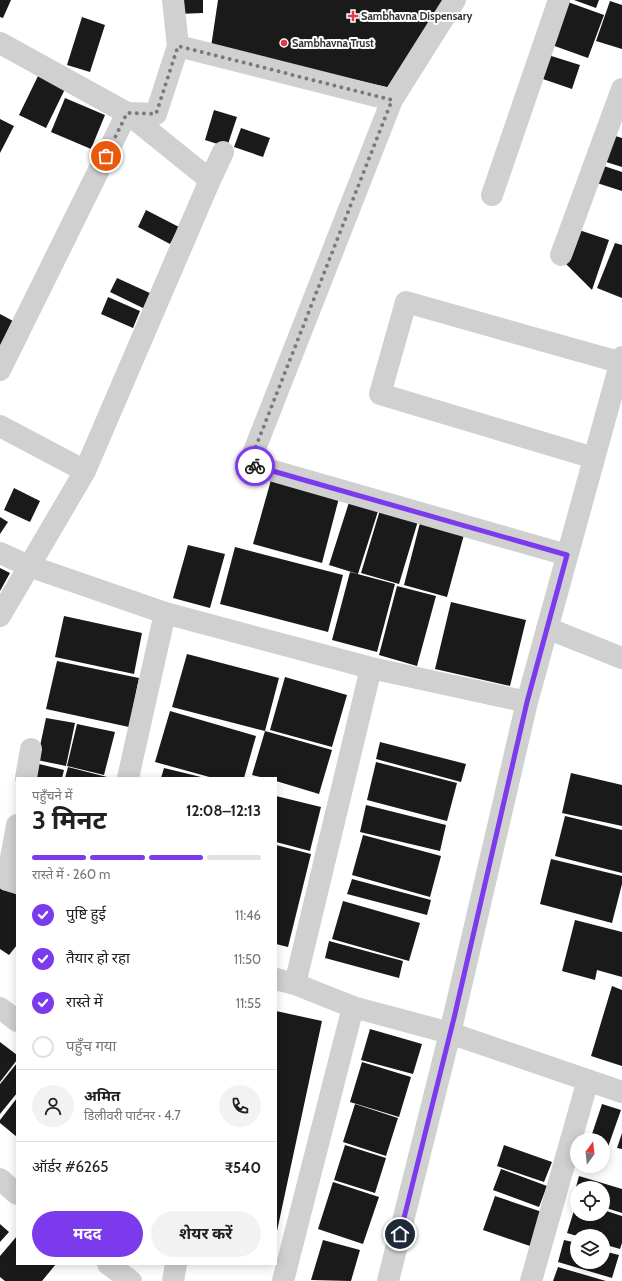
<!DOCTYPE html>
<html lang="hi">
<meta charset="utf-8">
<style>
:root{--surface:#fff;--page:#f2f2f2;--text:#202124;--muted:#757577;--line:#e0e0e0;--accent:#7c3aed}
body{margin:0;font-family:Cabin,"Noto Sans Devanagari",sans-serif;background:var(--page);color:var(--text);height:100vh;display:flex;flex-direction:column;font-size:15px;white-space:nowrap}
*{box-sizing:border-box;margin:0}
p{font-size:13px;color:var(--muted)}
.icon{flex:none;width:22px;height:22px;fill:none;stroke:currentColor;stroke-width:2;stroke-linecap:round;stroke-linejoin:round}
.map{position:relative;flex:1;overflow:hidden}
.details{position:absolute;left:16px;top:777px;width:261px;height:488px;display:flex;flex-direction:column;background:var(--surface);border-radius:0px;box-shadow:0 2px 10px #0003}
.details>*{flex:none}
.needle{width:26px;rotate:15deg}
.tools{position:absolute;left:570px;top:1133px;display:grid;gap:8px}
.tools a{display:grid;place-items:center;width:40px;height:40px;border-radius:50%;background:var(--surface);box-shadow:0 2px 10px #0003;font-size:20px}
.pin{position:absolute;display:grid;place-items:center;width:34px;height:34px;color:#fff;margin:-17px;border:2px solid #fff;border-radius:50%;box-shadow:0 1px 4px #0007}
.courier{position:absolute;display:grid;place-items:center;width:40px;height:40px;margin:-20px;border:3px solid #7c3aed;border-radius:50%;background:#fff;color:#222;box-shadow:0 1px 5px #0007}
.overview em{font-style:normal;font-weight:700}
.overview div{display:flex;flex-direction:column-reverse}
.overview{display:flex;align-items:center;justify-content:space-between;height:68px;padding:0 16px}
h1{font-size:26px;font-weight:700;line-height:30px}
.bar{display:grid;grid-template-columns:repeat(4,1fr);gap:6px 4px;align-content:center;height:48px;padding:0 16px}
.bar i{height:5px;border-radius:3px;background:var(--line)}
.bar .current{background:var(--accent)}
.bar p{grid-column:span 4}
.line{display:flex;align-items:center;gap:10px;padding:0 16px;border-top:1px solid var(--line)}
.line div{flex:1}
.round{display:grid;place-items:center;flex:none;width:42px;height:42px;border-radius:21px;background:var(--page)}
ol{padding:0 16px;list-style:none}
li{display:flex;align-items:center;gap:12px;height:44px}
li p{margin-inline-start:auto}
li .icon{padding:4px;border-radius:50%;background:var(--accent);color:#fff;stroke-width:4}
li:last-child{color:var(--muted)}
li i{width:22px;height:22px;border:2px solid var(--line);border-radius:50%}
.action{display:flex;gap:8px;margin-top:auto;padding:8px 16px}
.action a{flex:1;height:46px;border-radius:24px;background:var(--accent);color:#fff;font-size:16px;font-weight:700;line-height:46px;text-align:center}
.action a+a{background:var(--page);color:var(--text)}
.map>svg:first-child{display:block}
.building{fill:#1a1a1a}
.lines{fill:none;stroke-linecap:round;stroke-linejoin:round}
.street{stroke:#d0d0d0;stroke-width:22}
.done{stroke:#7a7a7a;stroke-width:4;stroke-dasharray:0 7.2}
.route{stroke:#7c3aed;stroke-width:5}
.poi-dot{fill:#e63946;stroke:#fff;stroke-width:1.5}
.labels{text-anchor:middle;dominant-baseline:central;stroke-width:4;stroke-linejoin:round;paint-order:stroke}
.poi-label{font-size:11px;font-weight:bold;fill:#333;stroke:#fff;text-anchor:start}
</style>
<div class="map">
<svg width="622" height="1281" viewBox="0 0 622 1281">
<rect width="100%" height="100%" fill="#fff"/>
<path class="building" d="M0 0H11L3 18 0 17Z
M177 0H203V13L177 14Z
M218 0H447L391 88 211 47Z
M574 0H599L596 8Z
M565 1 604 15 588 58 549 44Z
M610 1 622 5V49L596 41Z
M82 17 105 25 90 72 67 65Z
M545 54 580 65 572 89 537 77Z
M38 76 65 89 46 128 19 115Z
M65 98 105 115 91 149 51 132Z
M214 110 237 117 227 147 205 140Z
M0 119 14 126 0 153Z
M241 128 270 138 263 157 234 147Z
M612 135 622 138V167L603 161Z
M604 166 622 172V191L597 183Z
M146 210 179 227 170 244 138 227Z
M576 229 609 240 592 290 565 263Z
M615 243 622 245V298L597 288Z
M117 278 152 294 145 309 110 292Z
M108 297 140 311 133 328 101 314Z
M0 314 13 321 0 346Z
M271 480 339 498 322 563 253 544Z
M14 488 40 501 30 522 4 510Z
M351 496 380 505 358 574 329 565Z
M380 510 418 521 399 584 361 573Z
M0 517 8 522 0 534Z
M421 519 465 531 447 597 404 585Z
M188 545 225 554 210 608 173 598Z
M235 547 343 575 328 632 220 604Z
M0 568 10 573 0 591Z
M350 572 395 584 377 652 332 640Z
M397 586 436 596 417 666 379 655Z
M451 602 526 620 510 686 435 669Z
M64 616 142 633 134 674 55 657Z
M187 654 279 678 265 731 172 707Z
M57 661 139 678 129 727 46 709Z
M285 677 347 695 332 747 270 730Z
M170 711 256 736 244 778H213L155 762Z
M46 718 75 723 66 766 37 760Z
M77 724 115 732 104 775 67 766Z
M265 731 332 750 319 794 276 781V778H264L252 775Z
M380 742 466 764 461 782 376 759Z
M376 762 457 783 447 821 367 800Z
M39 764 64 770 62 778H36Z
M68 767 107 777V778H65Z
M164 768 201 777V778H161Z
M571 773 622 785V826L562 813Z
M276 796 321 807 310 851 276 842Z
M366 805 446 825 440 851 360 832Z
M565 816 622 830V873L555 856Z
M363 835 441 856 430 897 352 875Z
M276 845 311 854 288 947 276 944Z
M551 859 622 876V884L612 923 540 904Z
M352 879 431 900 427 915 347 894Z
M3 885 17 895V945L9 955 0 949V888Z
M343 901 420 923 409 961 332 939Z
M575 920 622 932V977L597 970 595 980 562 971Z
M329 941 403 961 399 978 325 958Z
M612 986 622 990V1066L591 1056Z
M276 1011 322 1021 277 1231H276Z
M370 1029 422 1044 413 1074 361 1060Z
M0 1042 17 1055V1060L0 1082Z
M362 1062 411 1077 399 1117 350 1102Z
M17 1063V1093L0 1114V1084Z
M17 1098V1137L0 1123V1120Z
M355 1104 398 1118 386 1156 343 1142Z
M602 1104 621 1110 608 1147 603 1145V1140H590Z
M622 1133V1149L617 1148Z
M345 1145 386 1158 375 1193 334 1180Z
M504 1145 552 1162 544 1182 497 1166Z
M501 1169 547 1186 539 1207 493 1190Z
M579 1176 622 1189V1213L603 1207V1188H577V1199L573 1198Z
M333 1182 379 1197 363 1244 318 1229Z
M495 1196 542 1212 530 1246 483 1230Z
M577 1201V1214H603V1210L622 1216V1243L620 1249 603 1244V1236H577L567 1233Z
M0 1224 9 1232 0 1242Z
M17 1236V1264H56L42 1281H5L0 1277V1256Z
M323 1240 360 1250 351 1281 311 1280Z
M564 1240 577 1243V1262H603V1251L619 1255 612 1278 558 1262Z
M558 1267 606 1281H553Z"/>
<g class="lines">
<path class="street" d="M455 0 392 100 249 464 567 555
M0 43 127 113 210 180
M178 46 392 100
M492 195 559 0
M561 255 622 89
M0 370 127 113 156 114 178 46 173 0
M0 426 85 471
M594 458 380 394 406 302 622 363
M0 553 29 566 165 613 371 668 527 702
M0 616 85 471 210 180 223 152
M547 628 622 658
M26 778 31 749
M128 778 165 613
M17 825 7 880 17 883
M276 979 295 984 353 1007 450 1033 622 1092
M295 984 371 668
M0 1008 17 1021
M0 1179 17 1194
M108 1264 131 1281
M173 1281 176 1264
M283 1281 353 1007
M388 1281 450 1033 527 702 622 357
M531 1281 588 1080"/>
</g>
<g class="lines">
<path class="done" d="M106 156 127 113 156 114 178 46 392 100 249 464 255 466"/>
<path class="route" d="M255 466 567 555 527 702 454 1018 400 1234"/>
</g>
<g class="poi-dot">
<path d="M351 10h4v4h4v4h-4v4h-4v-4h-4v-4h4z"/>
<circle cx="284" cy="43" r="4"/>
</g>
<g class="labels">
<g class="poi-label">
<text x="361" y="16">Sambhavna Dispensary</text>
<text x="292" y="43">Sambhavna Trust</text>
</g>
</g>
</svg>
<div class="tools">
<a><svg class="needle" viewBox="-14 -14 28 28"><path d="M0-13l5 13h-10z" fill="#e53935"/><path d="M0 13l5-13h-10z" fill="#757577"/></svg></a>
<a><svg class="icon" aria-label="locate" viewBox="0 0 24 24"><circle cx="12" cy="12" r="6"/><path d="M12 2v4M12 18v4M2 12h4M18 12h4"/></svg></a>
<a><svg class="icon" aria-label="layers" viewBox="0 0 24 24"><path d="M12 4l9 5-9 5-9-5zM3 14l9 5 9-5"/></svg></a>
</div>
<div class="pin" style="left:106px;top:156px;background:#ea580c"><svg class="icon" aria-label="bag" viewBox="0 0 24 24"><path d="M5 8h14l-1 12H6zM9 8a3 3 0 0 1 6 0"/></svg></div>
<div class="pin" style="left:400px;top:1234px;background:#1f2937"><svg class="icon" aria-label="home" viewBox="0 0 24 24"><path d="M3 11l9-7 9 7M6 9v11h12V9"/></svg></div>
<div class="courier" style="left:255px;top:466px"><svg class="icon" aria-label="bike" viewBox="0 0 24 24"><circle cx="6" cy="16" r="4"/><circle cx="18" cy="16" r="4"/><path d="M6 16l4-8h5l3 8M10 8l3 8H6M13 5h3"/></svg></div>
<section class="details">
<div class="overview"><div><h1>3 मिनट</h1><p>पहुँचने में</p></div><em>12:08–12:13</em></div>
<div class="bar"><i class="current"></i><i class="current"></i><i class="current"></i><i></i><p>रास्ते में · 260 m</p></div>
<ol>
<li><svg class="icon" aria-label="check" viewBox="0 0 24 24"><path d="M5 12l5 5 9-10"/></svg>पुष्टि हुई<p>11:46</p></li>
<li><svg class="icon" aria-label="check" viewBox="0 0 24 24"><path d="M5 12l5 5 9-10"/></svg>तैयार हो रहा<p>11:50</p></li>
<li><svg class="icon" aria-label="check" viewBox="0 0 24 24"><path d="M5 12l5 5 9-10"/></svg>रास्ते में<p>11:55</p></li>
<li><i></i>पहुँच गया</li>
</ol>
<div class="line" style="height:72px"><a class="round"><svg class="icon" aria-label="person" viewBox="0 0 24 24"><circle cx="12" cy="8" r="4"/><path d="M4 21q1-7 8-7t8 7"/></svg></a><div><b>अमित</b><p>डिलीवरी पार्टनर · 4.7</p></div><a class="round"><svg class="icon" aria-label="phone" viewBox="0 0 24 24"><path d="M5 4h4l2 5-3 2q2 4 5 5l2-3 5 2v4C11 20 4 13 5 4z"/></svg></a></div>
<div class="line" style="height:52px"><div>ऑर्डर #6265</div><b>₹540</b></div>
<div class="action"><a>मदद</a><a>शेयर करें</a></div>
</section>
</div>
